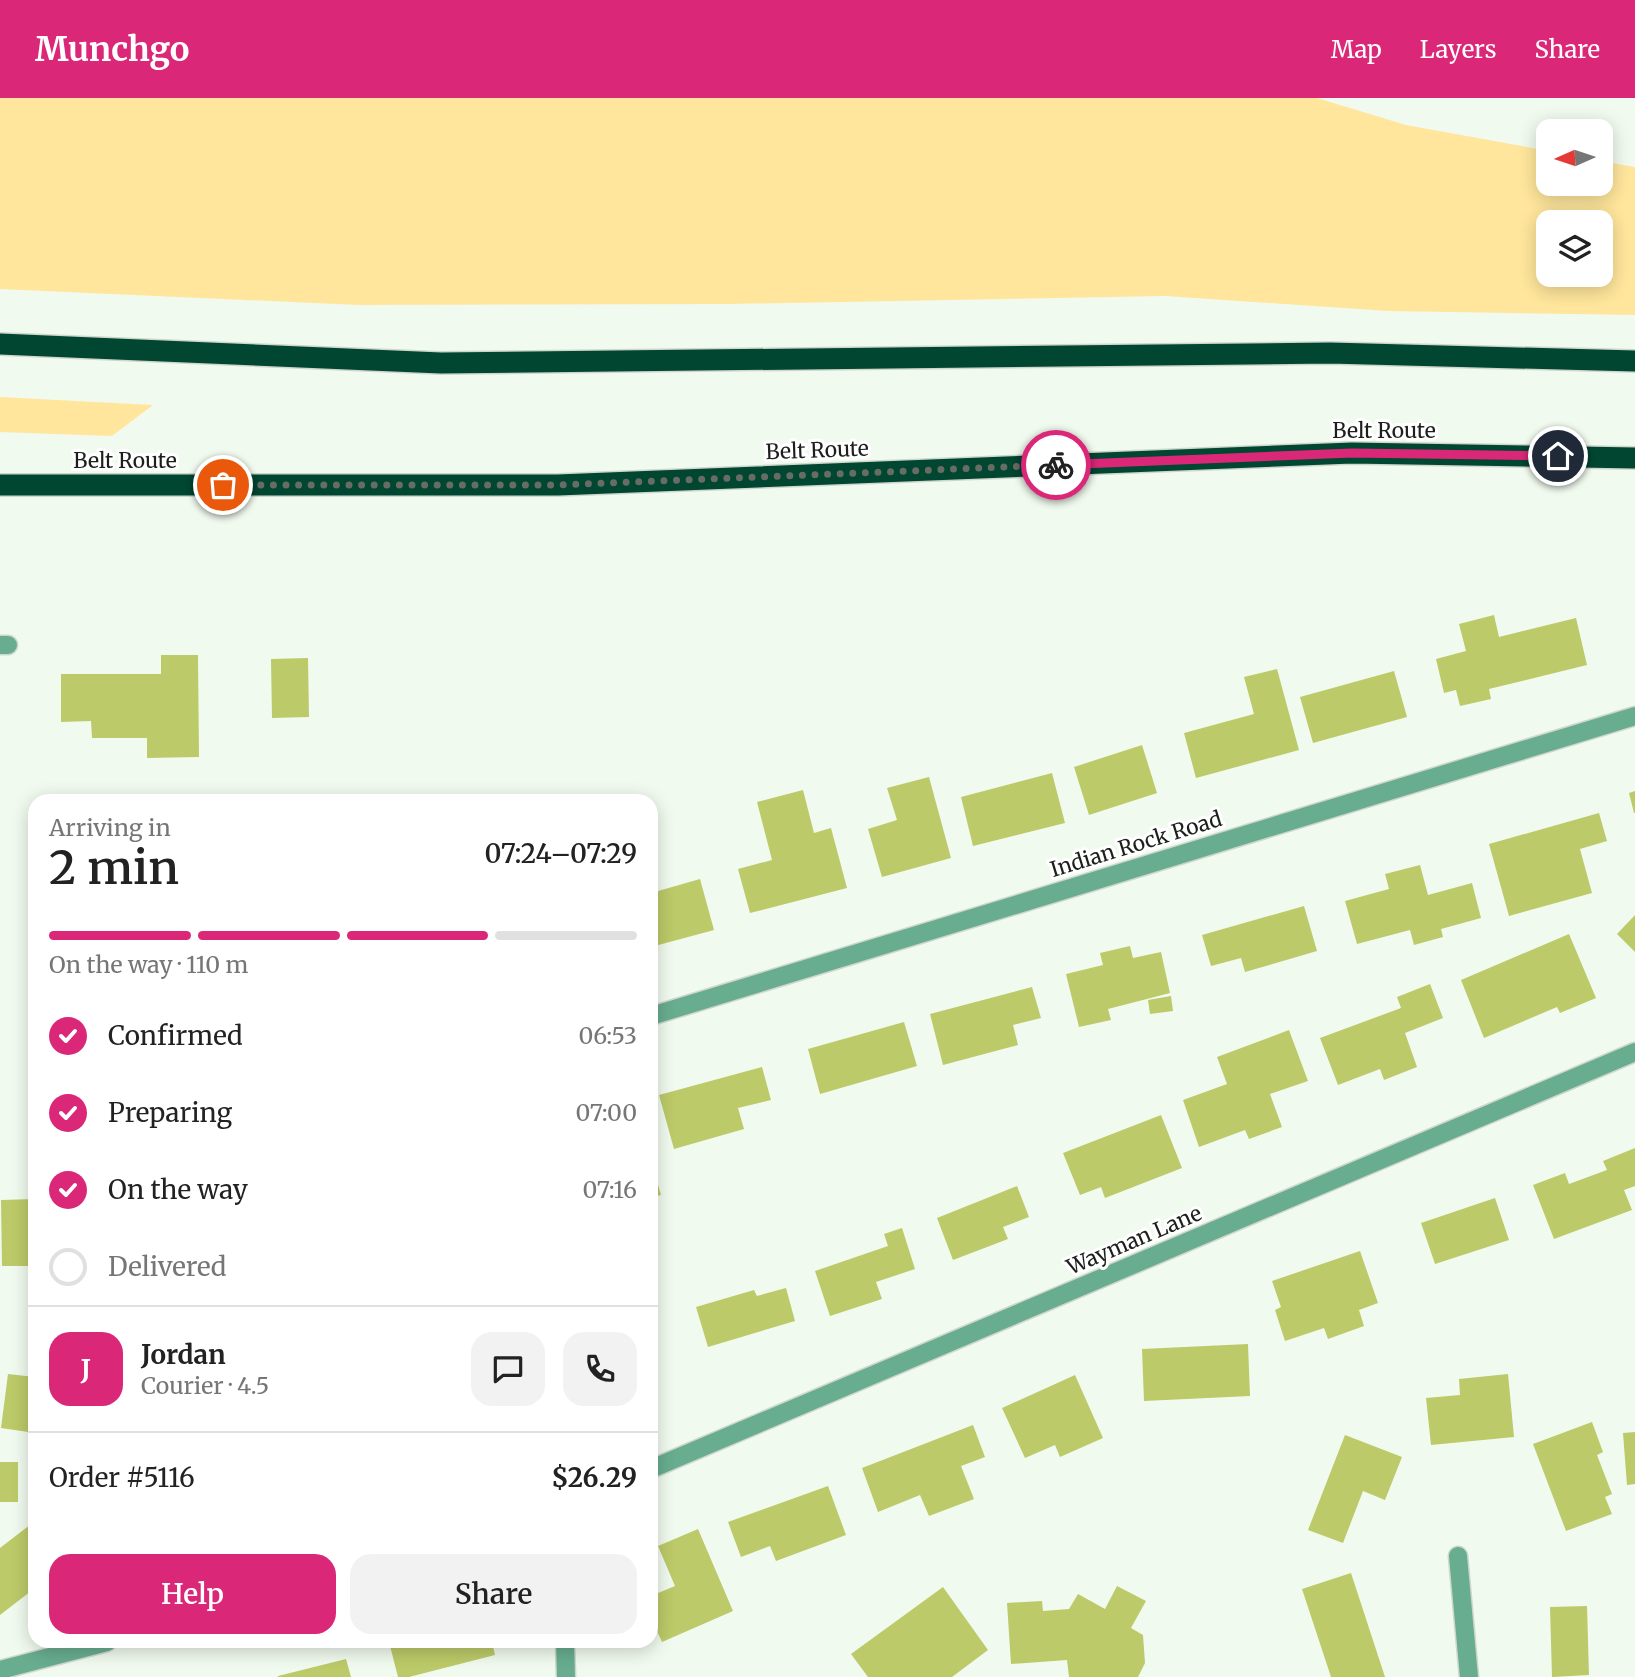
<!DOCTYPE html>
<meta charset="utf-8">
<style>
:root{--surface:#fff;--page:#f2f2f2;--text:#222;--muted:#767676;--line:#e0e0e0;--accent:#db2777}
body{margin:0;font-family:Merriweather,serif;background:var(--page);color:var(--text);height:100vh;display:flex;flex-direction:column;font-size:26px;white-space:nowrap}
*{box-sizing:border-box;margin:0}
p{font-size:23px;color:var(--muted)}
.icon{flex:none;width:38px;height:38px;fill:none;stroke:currentColor;stroke-width:2;stroke-linecap:round;stroke-linejoin:round}
.map{position:relative;flex:1;overflow:hidden}
.sheet{position:absolute;left:28px;top:696px;width:630px;height:854px;display:flex;flex-direction:column;background:var(--surface);border-radius:21px;box-shadow:0 4px 18px #0003}
.sheet>*{flex:none}
.needle{width:46px;rotate:267deg}
.buttons{position:absolute;left:1536px;top:21px;display:grid;gap:14px}
.buttons a{display:grid;place-items:center;width:77px;height:77px;border-radius:14px;background:var(--surface);box-shadow:0 4px 18px #0003;font-size:35px}
.pin{position:absolute;display:grid;place-items:center;width:60px;height:60px;color:#fff;margin:-30px;border:4px solid #fff;border-radius:50%;box-shadow:0 2px 7px #0007}
.courier{position:absolute;display:grid;place-items:center;width:70px;height:70px;margin:-35px;border:5px solid #db2777;border-radius:50%;background:#fff;color:#222;box-shadow:0 2px 9px #0007}
.summary em{font-style:normal;font-weight:600}
.summary div{display:flex;flex-direction:column-reverse}
.summary{display:flex;align-items:center;justify-content:space-between;height:119px;padding:0 21px}
h1{font-size:46px;font-weight:600;line-height:52px}
.bar{display:grid;grid-template-columns:repeat(4,1fr);gap:10px 7px;align-content:center;height:84px;padding:0 21px}
.bar i{height:9px;border-radius:5px;background:var(--line)}
.bar .current{background:var(--accent)}
.bar p{grid-column:span 4}
.line{display:flex;align-items:center;gap:18px;padding:0 21px;border-top:2px solid var(--line)}
.line div{flex:1}
.round{display:grid;place-items:center;flex:none;width:74px;height:74px;border-radius:21px;background:var(--page)}
ol{padding:0 21px;list-style:none}
li{display:flex;align-items:center;gap:21px;height:77px}
li p{margin-inline-start:auto}
li .icon{padding:7px;border-radius:50%;background:var(--accent);color:#fff;stroke-width:4}
li:last-child{color:var(--muted)}
li i{width:38px;height:38px;border:4px solid var(--line);border-radius:50%}
.primary-button{display:flex;gap:14px;margin-top:auto;padding:14px 21px}
.primary-button a{flex:1;height:80px;border-radius:21px;background:var(--accent);color:#fff;font-size:28px;font-weight:600;line-height:80px;text-align:center}
.primary-button a+a{background:var(--page);color:var(--text)}
header{display:flex;align-items:center;gap:42px;box-sizing:border-box;height:98px;padding:0 35px;background:var(--accent);color:#fff}
header strong{font-size:33px}
nav{display:flex;gap:38px;margin-inline-start:auto;font-size:24px}
.map>svg:first-child{display:block}
.green{fill:#ffe69c;fill-rule:evenodd}
.building{fill:#bcca69}
.lines{fill:none;stroke-linecap:round;stroke-linejoin:round}
.street-casing{stroke:#cfd7cd;stroke-width:21}
.highway-casing{stroke:#cfd7cd;stroke-width:24}
.street{stroke:#68ad90;stroke-width:18}
.highway{stroke:#004631;stroke-width:21}
.done{stroke:#676c65;stroke-width:7;stroke-dasharray:0 12.6}
.route{stroke:#db2777;stroke-width:9}
.labels{text-anchor:middle;dominant-baseline:central;stroke-width:6;stroke-linejoin:round;paint-order:stroke}
.street-label{font-size:21px;fill:#1c1f1b;stroke:#fff}
</style>
<header>
<strong>Munchgo</strong>
<nav><a>Map</a><a>Layers</a><a>Share</a></nav>
</header>
<div class="map">
<svg width="1635" height="1579" viewBox="0 0 1635 1579">
<rect width="100%" height="100%" fill="#f1faef"/>
<path class="green" d="M0 0H1317L1406 27 1549 53V86H1601V63L1635 69V217L1388 213 1165 198 729 206 359 207 0 191ZM1549 124H1601V177H1549Z
M0 299 153 307 112 338 0 334Z"/>
<path class="building" d="M1494 517 1499 539 1576 520 1587 567 1489 591 1491 601 1460 608 1456 592 1444 595 1436 561 1466 553 1459 526Z
M161 557H198L199 659 147 660V640H92L91 623 61 624V576H161Z
M308 560 309 619 272 620 271 561Z
M1277 571 1299 652 1196 680 1184 635 1254 616 1244 579Z
M1394 573 1407 619 1313 645 1300 599Z
M1142 647 1157 695 1089 717 1074 669Z
M1052 675 1065 725 973 748 961 699Z
M929 679 951 760 882 779 868 731 897 722 887 690Z
M803 692 814 735 831 730 847 790 750 815 738 771 772 762 757 704Z
M1635 693V715H1634L1629 695Z
M1599 715 1607 743 1580 751 1592 795 1509 818 1489 746Z
M1420 767 1428 797 1472 785 1481 820 1441 831 1443 839 1414 847 1410 832 1357 846 1345 803 1389 791 1385 776Z
M700 781 714 832 651 849V795Z
M1304 808 1317 853 1245 874 1241 860 1211 868 1202 837Z
M1635 817V854L1617 836Z
M1569 836 1596 900 1560 915 1557 909 1484 940 1461 882Z
M1130 848 1133 860 1161 854 1170 895 1108 911 1111 922 1079 929 1066 876 1103 867 1100 855Z
M1430 886 1443 920 1405 935 1417 969 1384 982 1380 971 1338 987 1320 940 1401 910 1397 899Z
M1032 889 1041 920 1013 927 1018 947 943 967 930 916Z
M1171 898 1173 913 1150 916 1148 902Z
M904 924 917 968 820 996 808 951Z
M1289 932 1308 983 1270 996 1282 1029 1249 1041 1245 1032 1199 1049 1183 1002 1227 986 1217 959Z
M762 969 771 1002 738 1010 744 1031 674 1051 659 997Z
M1161 1017 1182 1070 1105 1100 1101 1089 1080 1097 1063 1055Z
M1635 1050V1088L1624 1092 1632 1112 1554 1141 1533 1087 1565 1075 1569 1086 1607 1072 1603 1063Z
M651 1062 661 1097 651 1099Z
M1017 1088 1029 1119 1003 1129 1008 1141 953 1162 937 1120Z
M1495 1100 1509 1142 1435 1166 1421 1125Z
M35 1101V1198H29L28 1168H2L1 1102Z
M902 1130 915 1171 876 1184 882 1201 830 1218 815 1173 888 1148 884 1136Z
M1360 1153 1378 1205 1359 1212 1364 1228 1328 1241 1324 1230 1285 1243 1275 1212 1281 1209 1272 1183Z
M786 1190 795 1223 708 1249 696 1209 754 1192 757 1198Z
M1248 1246 1250 1298 1144 1303 1142 1251Z
M8 1276 35 1279V1335L1 1330Z
M1508 1276 1514 1339 1431 1347 1426 1300 1460 1297 1459 1281Z
M1075 1277 1103 1340 1060 1359 1055 1347 1025 1360 1002 1310Z
M1592 1324 1603 1354 1597 1357 1612 1396 1605 1399 1612 1416 1566 1433 1533 1346Z
M973 1327 985 1359 961 1368 974 1401 929 1418 920 1397 878 1414 862 1370Z
M1635 1334V1386L1627 1387 1623 1335Z
M1345 1337 1402 1359 1385 1402 1363 1393 1343 1445 1308 1432Z
M0 1364H18V1404H0Z
M828 1388 846 1437 776 1463 770 1448 741 1459 728 1424Z
M35 1423V1490L0 1517V1450Z
M698 1431 733 1513 662 1544 651 1520V1498L675 1488 658 1448Z
M1351 1475 1385 1579H1331L1302 1491Z
M1117 1488 1146 1503 1131 1530 1143 1537 1145 1565 1138 1579H1069L1067 1562 1011 1566 1007 1505 1042 1503 1043 1513 1069 1511 1078 1496 1105 1511Z
M943 1489 988 1552 952 1579H868L851 1556Z
M1587 1508 1589 1577 1552 1579 1550 1509Z
M389 1544H492L495 1557 409 1579H398Z
M346 1561 351 1579H278V1578Z"/>
<g class="lines">
<g class="street-casing">
<path id="street" d="M0 547H8
M651 918 1635 618
M651 1371 1635 954
M1458 1458 1469 1579
M565 1544 566 1579
M0 1572 107 1544"/>
</g>
<g class="highway-casing">
<path id="highway" d="M0 246 441 265 1330 255 1635 263
M0 387H558L1352 355 1635 360"/>
</g>
<use href="#street" class="street"/>
<use href="#highway" class="highway"/>
</g>
<g class="lines">
<path class="done" d="M223 387H558L1056 367"/>
<path class="route" d="M1056 367 1352 355 1558 358"/>
</g>
<g class="labels">
<g class="street-label">
<text x="1384" y="332">Belt Route</text>
<text transform="translate(817 352) rotate(-2)">Belt Route</text>
<text x="125" y="362">Belt Route</text>
<text transform="translate(1136 746) rotate(-17)">Indian Rock Road</text>
<text transform="translate(1134 1142) rotate(-23)">Wayman Lane</text>
</g>
</g>
</svg>
<div class="buttons">
<a><svg class="needle" viewBox="-14 -14 28 28"><path d="M0-13l5 13h-10z" fill="#e53935"/><path d="M0 13l5-13h-10z" fill="#767676"/></svg></a>
<a><svg class="icon" aria-label="layers" viewBox="0 0 24 24"><path d="M12 4l9 5-9 5-9-5zM3 14l9 5 9-5"/></svg></a>
</div>
<div class="pin" style="left:223px;top:387px;background:#ea580c"><svg class="icon" aria-label="bag" viewBox="0 0 24 24"><path d="M5 8h14l-1 12H6zM9 8a3 3 0 0 1 6 0"/></svg></div>
<div class="pin" style="left:1558px;top:358px;background:#1f2937"><svg class="icon" aria-label="home" viewBox="0 0 24 24"><path d="M3 11l9-7 9 7M6 9v11h12V9"/></svg></div>
<div class="courier" style="left:1056px;top:367px"><svg class="icon" aria-label="bike" viewBox="0 0 24 24"><circle cx="6" cy="16" r="4"/><circle cx="18" cy="16" r="4"/><path d="M6 16l4-8h5l3 8M10 8l3 8H6M13 5h3"/></svg></div>
<section class="sheet">
<div class="summary"><div><h1>2 min</h1><p>Arriving in</p></div><em>07:24–07:29</em></div>
<div class="bar"><i class="current"></i><i class="current"></i><i class="current"></i><i></i><p>On the way · 110 m</p></div>
<ol>
<li><svg class="icon" aria-label="check" viewBox="0 0 24 24"><path d="M5 12l5 5 9-10"/></svg>Confirmed<p>06:53</p></li>
<li><svg class="icon" aria-label="check" viewBox="0 0 24 24"><path d="M5 12l5 5 9-10"/></svg>Preparing<p>07:00</p></li>
<li><svg class="icon" aria-label="check" viewBox="0 0 24 24"><path d="M5 12l5 5 9-10"/></svg>On the way<p>07:16</p></li>
<li><i></i>Delivered</li>
</ol>
<div class="line" style="height:126px"><b class="round" style="background:var(--accent);color:#fff">J</b><div><b>Jordan</b><p>Courier · 4.5</p></div><a class="round"><svg class="icon" aria-label="chat" viewBox="0 0 24 24"><path d="M4 5h16v11H9l-5 4z"/></svg></a><a class="round"><svg class="icon" aria-label="phone" viewBox="0 0 24 24"><path d="M5 4h4l2 5-3 2q2 4 5 5l2-3 5 2v4C11 20 4 13 5 4z"/></svg></a></div>
<div class="line" style="height:91px"><div>Order #5116</div><b>$26.29</b></div>
<div class="primary-button"><a>Help</a><a>Share</a></div>
</section>
</div>
